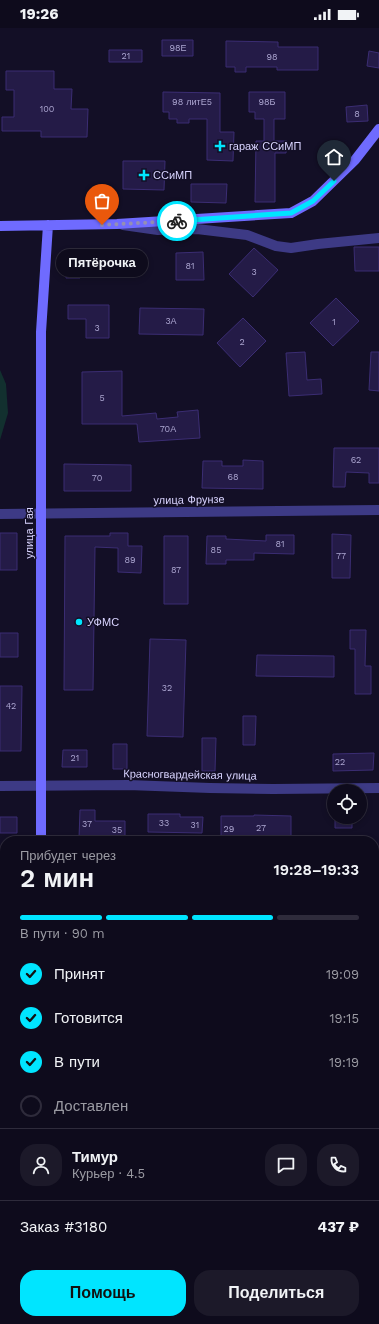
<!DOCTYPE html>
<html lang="ru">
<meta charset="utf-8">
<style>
:root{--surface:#0e0b1c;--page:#1c1929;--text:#f1f3f6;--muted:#9b9ba3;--line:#2e2b3b;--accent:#00e5ff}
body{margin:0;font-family:"Work Sans",sans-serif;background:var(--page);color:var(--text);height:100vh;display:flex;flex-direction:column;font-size:15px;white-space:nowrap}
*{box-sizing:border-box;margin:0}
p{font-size:13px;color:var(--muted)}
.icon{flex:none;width:22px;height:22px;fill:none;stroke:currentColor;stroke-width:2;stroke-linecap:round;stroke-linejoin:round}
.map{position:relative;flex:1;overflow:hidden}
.side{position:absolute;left:0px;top:808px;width:379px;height:488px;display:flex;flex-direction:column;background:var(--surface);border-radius:16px 16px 0 0;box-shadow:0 2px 6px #0003,0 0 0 1px var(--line)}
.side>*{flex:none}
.controls{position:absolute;left:327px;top:756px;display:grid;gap:8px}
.controls a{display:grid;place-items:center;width:40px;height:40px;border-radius:50%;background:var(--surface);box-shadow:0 2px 6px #0003,0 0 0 1px var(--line);font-size:20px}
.pin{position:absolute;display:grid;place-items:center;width:34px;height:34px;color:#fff;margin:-41px -17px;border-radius:50% 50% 50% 0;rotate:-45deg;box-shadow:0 0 4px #0007}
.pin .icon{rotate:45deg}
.courier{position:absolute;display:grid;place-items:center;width:40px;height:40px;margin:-20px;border:3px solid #00e5ff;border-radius:50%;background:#fff;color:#222;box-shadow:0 1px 5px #0007}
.bubble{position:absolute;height:28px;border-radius:14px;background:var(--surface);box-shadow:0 2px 6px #0003,0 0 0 1px var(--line);font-size:13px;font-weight:600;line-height:28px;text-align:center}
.summary em{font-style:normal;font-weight:600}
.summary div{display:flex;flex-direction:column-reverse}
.summary{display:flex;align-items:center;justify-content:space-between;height:68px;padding:0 20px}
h1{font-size:26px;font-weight:600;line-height:30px}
.bar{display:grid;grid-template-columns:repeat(4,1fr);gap:6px 4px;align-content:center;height:48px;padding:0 20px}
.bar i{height:5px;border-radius:3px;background:var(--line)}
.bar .selected{background:var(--accent)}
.bar p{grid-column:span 4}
.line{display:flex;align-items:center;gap:10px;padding:0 20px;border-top:1px solid var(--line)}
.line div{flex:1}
.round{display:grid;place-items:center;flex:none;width:42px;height:42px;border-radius:16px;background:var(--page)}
ol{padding:0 20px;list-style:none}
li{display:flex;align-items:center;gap:12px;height:44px}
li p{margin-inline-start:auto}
li .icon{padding:4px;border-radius:50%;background:var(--accent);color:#111;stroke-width:4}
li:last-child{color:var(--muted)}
li i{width:22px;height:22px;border:2px solid var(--line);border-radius:50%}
.button{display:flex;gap:8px;margin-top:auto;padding:8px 20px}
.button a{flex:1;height:46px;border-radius:16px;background:var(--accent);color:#111;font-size:16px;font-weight:600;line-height:46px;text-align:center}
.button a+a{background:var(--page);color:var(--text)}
.status{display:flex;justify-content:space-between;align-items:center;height:28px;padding:0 20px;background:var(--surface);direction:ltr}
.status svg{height:11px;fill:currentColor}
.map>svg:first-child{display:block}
.green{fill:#12302f}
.building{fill:#241b47;stroke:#3b2d73}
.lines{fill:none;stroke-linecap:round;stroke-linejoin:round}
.street{stroke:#3d3a85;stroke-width:10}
.secondary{stroke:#6f6bff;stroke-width:10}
.done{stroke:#948fb3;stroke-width:4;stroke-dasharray:0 7.2}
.route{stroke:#00e5ff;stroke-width:5}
.poi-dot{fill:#00e5ff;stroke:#130f26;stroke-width:1.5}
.labels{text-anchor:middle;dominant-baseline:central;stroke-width:3;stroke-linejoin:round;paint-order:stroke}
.number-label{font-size:9px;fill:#aca6d1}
.poi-label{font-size:11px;fill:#d9d4ff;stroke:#130f26;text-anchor:start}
.street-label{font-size:11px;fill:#d9d4ff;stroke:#130f26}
</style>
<div class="status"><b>19:26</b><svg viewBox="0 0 49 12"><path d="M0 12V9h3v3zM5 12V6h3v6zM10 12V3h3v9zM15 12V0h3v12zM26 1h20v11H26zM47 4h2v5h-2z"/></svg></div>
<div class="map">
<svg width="379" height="1296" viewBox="0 0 379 1296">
<rect width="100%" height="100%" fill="#130f26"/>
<path class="green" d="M0 342 6 356 8 385 0 412Z"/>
<path class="building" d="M162 12H193V28H162Z
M226 13 278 14V19H318V42H277V39H246V44H235V39H226Z
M109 22H142V34H109Z
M369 23 379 25V40L367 38Z
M6 43H54V61H72L71 81H88L87 109H41V103H2V89H14V62H6Z
M163 64 220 65V104H234L233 133 207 132V91H189V95H177V91H169V84H163Z
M249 64H285V91H274V113H287L286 125H275V174H255L256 113H264V91H255V84H249Z
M367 77 368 93 347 94 346 79Z
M123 133H165L164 162 123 161Z
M191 156H227L226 175 191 174Z
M354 219H379V243H355Z
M254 220 278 242 253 269 229 246Z
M133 223 134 239H117V244L80 245V250H66L65 224Z
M203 224 204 252H176V225Z
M336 270 359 293 333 318 310 295Z
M68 277H109V310H86V291H68Z
M140 280 204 281 203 307 139 306Z
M243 290 266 313 240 339 217 315Z
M305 324 307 352 321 351 322 366 289 368 286 325Z
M371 324H379V363L369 362Z
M122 343V388L156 385 157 391 178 389 177 384 198 382 200 410 139 414 137 396H82V344Z
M334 420H379V455H369V445L346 444 345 459H333Z
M243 432 263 433V461L202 460 203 433H222V438H243Z
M64 436 131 437V463H64Z
M0 505H17V542H0Z
M110 505H128V518H142L141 545 118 544V520L95 519 93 662H64L65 508H110Z
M332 506 351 507 350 550H332Z
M266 507H294V526L254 525V532H226V536H206L207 508H226V511L266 513Z
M164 508H188V576H164Z
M350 602H366L365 638H371V666H355V621H350Z
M0 605H18V629H0Z
M150 611 186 612 183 709 147 708Z
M257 627 334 628V649L256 648Z
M0 658H22L21 723H0Z
M243 688H256L255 717H243Z
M202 710H216L215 743H202Z
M113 716H127V741H113Z
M63 722H87V739H62Z
M374 725 373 742 333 743V726Z
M80 782H95V793H125V811L79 810Z
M148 786H180V789H203L202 805 148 804Z
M254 787 291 788V810L267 809V813H221V788H254Z
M0 789H17V805H0Z
M335 789H352V800H335Z"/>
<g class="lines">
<path class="street" d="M186 192 197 201 247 207 276 218 291 220 318 216 379 210
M123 197 158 202 197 201
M0 486 379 482
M0 758 128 757 210 760 273 761 379 760
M0 1041H5
M374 1043H379"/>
<path class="secondary" d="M0 198 117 196 291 185 313 173 355 132 379 101
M41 813V304L48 197
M33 1296V1291"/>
</g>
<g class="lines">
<path class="done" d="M102 197 177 193"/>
<path class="route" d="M177 193 291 185 313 173 334 153"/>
</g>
<g class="poi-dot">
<path d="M218 112h4v4h4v4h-4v4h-4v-4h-4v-4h4z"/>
<path d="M142 141h4v4h4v4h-4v4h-4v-4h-4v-4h4z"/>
<circle cx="79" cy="594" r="4"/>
</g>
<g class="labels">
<g class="number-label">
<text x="178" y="20">98Е</text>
<text x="126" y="28">21</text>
<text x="272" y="29">98</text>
<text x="192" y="74">98 литЕ5</text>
<text x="267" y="74">98Б</text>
<text x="47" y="81">100</text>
<text x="357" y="86">8</text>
<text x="190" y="238">81</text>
<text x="254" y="244">3</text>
<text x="171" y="293">3А</text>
<text x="334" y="294">1</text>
<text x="97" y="300">3</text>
<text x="242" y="314">2</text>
<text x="102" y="370">5</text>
<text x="168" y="401">70А</text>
<text x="356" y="432">62</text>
<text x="233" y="449">68</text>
<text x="97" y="450">70</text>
<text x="280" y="516">81</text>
<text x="216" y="522">85</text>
<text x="341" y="528">77</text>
<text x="130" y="532">89</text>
<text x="176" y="542">87</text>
<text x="167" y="660">32</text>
<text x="11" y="678">42</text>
<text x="75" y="730">21</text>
<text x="340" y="734">22</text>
<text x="164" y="795">33</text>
<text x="87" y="796">37</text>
<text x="195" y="797">31</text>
<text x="261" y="800">27</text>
<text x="229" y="801">29</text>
<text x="117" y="802">35</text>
</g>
<g class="poi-label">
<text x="229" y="118">гараж ССиМП</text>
<text x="153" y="147">ССиМП</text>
<text x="87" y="594">УФМС</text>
</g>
<g class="street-label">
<text transform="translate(189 472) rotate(-1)">улица Фрунзе</text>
<text transform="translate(29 505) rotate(-90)">улица Гая</text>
<text transform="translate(190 747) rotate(1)">Красногвардейская улица</text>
</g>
</g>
</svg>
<div class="controls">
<a><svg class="icon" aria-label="locate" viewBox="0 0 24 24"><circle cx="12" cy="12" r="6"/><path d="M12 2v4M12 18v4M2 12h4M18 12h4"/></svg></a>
</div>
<div class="pin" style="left:102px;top:197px;background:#ea580c"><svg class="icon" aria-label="bag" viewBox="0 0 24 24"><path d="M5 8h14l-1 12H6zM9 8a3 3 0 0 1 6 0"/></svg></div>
<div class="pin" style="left:334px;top:153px;background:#1f2937"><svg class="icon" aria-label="home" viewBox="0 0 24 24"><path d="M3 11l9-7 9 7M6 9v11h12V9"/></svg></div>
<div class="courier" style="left:177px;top:193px"><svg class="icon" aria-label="bike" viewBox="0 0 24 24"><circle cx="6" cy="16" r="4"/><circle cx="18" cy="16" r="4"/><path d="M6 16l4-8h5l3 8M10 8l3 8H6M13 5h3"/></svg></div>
<div class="bubble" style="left:56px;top:221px;width:92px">Пятёрочка</div>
<section class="side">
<div class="summary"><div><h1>2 мин</h1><p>Прибудет через</p></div><em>19:28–19:33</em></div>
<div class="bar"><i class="selected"></i><i class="selected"></i><i class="selected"></i><i></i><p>В пути · 90 m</p></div>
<ol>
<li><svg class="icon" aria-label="check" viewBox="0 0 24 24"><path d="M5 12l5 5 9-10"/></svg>Принят<p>19:09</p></li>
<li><svg class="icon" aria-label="check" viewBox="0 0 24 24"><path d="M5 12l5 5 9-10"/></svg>Готовится<p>19:15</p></li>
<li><svg class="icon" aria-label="check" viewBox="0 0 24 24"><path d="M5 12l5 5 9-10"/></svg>В пути<p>19:19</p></li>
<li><i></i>Доставлен</li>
</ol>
<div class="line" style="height:72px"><a class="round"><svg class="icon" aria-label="person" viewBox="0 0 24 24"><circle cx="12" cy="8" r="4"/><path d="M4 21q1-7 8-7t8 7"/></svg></a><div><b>Тимур</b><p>Курьер · 4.5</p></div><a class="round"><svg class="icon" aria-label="chat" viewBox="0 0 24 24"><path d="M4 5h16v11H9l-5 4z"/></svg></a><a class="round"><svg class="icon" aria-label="phone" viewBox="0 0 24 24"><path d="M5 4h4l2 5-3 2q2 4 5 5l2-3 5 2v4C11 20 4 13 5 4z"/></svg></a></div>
<div class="line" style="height:52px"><div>Заказ #3180</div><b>437 ₽</b></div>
<div class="button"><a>Помощь</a><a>Поделиться</a></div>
</section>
</div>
